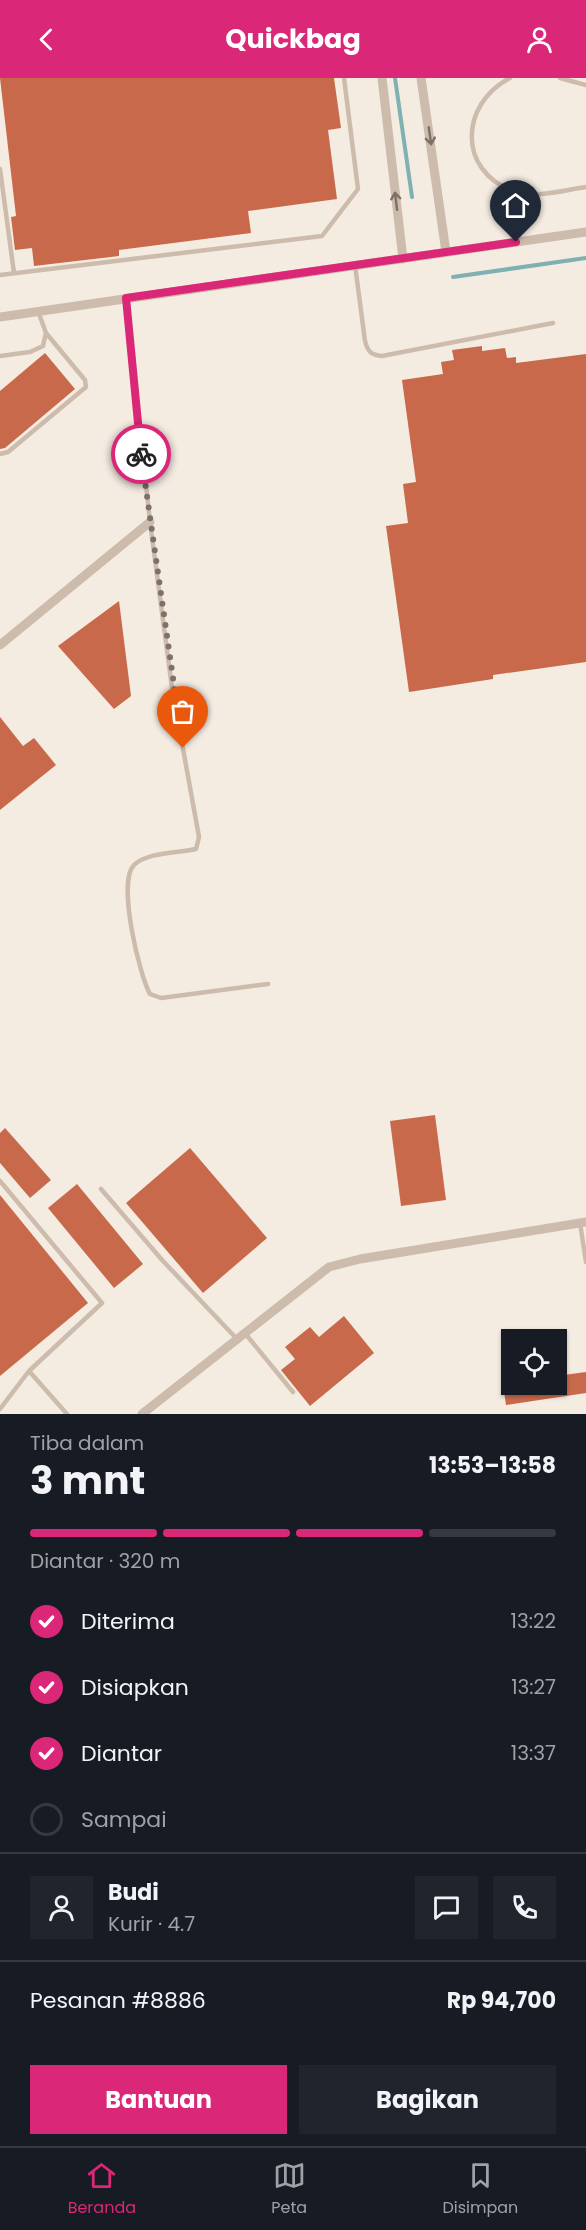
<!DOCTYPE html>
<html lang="id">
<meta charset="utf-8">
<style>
:root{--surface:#171b24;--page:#20242c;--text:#f1f3f6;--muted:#9ea1a6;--line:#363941;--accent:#db2777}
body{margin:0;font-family:Poppins,sans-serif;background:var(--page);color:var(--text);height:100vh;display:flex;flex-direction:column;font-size:22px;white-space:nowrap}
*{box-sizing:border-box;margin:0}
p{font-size:20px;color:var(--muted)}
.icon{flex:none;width:33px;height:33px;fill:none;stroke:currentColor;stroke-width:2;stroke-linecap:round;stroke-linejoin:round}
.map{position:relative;height:1336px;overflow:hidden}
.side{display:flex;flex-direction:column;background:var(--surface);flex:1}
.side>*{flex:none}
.buttons{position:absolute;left:501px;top:1251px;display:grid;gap:12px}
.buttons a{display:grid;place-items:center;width:66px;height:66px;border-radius:0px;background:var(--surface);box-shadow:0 2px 4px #0004;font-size:30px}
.pin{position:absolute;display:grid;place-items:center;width:51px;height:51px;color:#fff;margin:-62px -26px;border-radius:50% 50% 50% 0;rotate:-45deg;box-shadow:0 0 6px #0007}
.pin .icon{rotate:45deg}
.courier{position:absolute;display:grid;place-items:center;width:60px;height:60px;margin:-30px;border:4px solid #db2777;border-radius:50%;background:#fff;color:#222;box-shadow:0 2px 8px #0007}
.overview em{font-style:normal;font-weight:700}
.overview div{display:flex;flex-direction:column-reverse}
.overview{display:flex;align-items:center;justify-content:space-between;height:102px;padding:0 30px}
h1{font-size:39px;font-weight:700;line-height:45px}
.bar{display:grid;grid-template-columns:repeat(4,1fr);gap:9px 6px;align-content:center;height:72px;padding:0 30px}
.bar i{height:8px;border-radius:4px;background:var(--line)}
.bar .active{background:var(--accent)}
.bar p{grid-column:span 4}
.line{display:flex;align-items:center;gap:15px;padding:0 30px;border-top:2px solid var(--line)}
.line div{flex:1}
.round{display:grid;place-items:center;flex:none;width:63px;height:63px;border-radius:0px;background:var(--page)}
ol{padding:0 30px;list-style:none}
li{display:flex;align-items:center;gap:18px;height:66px}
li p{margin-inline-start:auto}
li .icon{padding:6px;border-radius:50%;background:var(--accent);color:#fff;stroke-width:4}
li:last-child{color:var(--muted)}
li i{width:33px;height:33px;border:3px solid var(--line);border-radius:50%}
.cta{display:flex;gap:12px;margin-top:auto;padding:12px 30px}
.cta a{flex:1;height:69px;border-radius:0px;background:var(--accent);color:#fff;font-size:24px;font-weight:700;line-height:69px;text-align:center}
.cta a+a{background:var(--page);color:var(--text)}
header{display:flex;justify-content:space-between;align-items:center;height:78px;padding:0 30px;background:var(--accent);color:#fff;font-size:27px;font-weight:700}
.menu{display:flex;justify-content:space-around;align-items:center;height:84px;border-top:2px solid var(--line);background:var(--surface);font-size:16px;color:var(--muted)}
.menu a{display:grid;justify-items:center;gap:3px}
.menu .active{color:var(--accent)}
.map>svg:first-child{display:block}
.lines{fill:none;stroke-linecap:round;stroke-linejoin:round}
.stream{stroke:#7fb0b2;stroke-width:4}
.building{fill:#c8694b}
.lane{stroke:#cdbbac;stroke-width:4.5}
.street{stroke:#cdbbac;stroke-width:9}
.oneway{stroke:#7d6f65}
.done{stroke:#7c716b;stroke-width:6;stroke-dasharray:0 10.8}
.route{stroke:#db2777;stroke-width:8}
</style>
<header><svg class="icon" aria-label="back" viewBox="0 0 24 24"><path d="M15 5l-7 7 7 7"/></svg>Quickbag<svg class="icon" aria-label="person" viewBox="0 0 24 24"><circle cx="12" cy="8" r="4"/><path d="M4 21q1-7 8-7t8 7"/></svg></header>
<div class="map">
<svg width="586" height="1336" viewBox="0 0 586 1336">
<rect width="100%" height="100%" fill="#f4ebe1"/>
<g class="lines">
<path class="stream" d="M395 0 412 119
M453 199 586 180"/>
</g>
<path class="building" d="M0 0H334L341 50 328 52 337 121 248 133 251 155 119 172V178L34 188 32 170 15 172 11 139 16 138Z
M482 268V273L505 270 507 280 516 279V285L586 276V584L493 597V601L409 614 386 448 408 445 403 406 416 404 402 302 443 296 441 284 454 282 452 272Z
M45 275 75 311 5 370 0 371V313Z
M119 523 131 618 114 631 58 568Z
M0 639 23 668 34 660 56 687 0 732Z
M435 1037 446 1122 401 1128 390 1043Z
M5 1050 51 1102 30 1120 0 1085V1055Z
M190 1070 267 1160 203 1215 126 1125Z
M77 1106 143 1186 114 1210 48 1130Z
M0 1117 88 1225 0 1298Z
M344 1238 374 1275 310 1328 281 1292 295 1281 285 1269 310 1249 319 1259Z
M586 1294V1315L506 1327 503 1306H556V1298Z"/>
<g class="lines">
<path class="lane" d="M510 0C460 26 457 92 513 113 535 121 564 112 586 109
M560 0 586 7
M0 91 14 195
M355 187 365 263C368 274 371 277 382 278L553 245
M0 197 322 158 358 111 344 0
M126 220 150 444 172 610 199 759 196 771C179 775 147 774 134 787 117 804 139 896 150 916L161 920 268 906
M0 278 30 274 43 268 46 255 38 233
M0 376 8 374 86 309 85 302 46 255
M0 1103 102 1225 29 1293
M101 1111 163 1183 236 1260
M580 1145 586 1184
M244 1254 293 1314
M0 1331 29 1293 67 1336"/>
<path class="street" d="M382 0 403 181
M421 0 446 174
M0 239 586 154
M0 567 150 444
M142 1336 329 1189 360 1181 586 1144"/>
</g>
<defs><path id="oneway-shaft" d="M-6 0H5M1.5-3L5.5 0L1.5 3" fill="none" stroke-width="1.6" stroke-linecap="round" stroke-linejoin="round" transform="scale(1.5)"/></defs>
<g class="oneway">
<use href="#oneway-shaft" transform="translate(430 58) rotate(82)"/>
<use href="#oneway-shaft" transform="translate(396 123) rotate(-97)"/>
</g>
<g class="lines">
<path class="done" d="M141 376 183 670"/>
<path class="route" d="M141 376 126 220 516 164"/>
</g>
</svg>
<div class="buttons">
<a><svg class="icon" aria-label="locate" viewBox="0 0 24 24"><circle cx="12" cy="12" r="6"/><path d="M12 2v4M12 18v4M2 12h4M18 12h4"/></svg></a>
</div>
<div class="pin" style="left:183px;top:670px;background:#ea580c"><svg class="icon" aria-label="bag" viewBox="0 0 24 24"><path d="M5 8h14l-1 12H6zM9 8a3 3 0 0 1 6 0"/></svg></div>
<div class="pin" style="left:516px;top:164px;background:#1f2937"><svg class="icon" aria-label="home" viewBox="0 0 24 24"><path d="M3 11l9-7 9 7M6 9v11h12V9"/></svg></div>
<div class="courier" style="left:141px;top:376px"><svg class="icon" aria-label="bike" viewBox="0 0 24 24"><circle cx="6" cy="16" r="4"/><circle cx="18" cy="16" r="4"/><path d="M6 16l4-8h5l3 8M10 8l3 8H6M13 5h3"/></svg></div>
</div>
<section class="side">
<div class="overview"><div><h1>3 mnt</h1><p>Tiba dalam</p></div><em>13:53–13:58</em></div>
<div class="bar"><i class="active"></i><i class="active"></i><i class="active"></i><i></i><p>Diantar · 320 m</p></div>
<ol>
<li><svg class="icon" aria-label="check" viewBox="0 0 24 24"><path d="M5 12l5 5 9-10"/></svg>Diterima<p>13:22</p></li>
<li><svg class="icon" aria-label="check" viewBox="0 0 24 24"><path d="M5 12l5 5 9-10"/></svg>Disiapkan<p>13:27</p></li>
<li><svg class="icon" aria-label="check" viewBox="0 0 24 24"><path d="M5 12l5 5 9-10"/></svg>Diantar<p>13:37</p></li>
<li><i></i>Sampai</li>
</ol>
<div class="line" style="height:108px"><a class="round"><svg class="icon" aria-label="person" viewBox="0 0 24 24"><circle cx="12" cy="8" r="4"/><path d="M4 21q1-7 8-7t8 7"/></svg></a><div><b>Budi</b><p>Kurir · 4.7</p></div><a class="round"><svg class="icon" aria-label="chat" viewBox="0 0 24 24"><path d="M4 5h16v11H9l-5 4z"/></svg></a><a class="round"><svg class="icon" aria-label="phone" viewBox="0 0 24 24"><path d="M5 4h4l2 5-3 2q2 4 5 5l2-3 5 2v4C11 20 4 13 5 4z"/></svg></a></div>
<div class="line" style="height:78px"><div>Pesanan #8886</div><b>Rp 94,700</b></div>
<div class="cta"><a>Bantuan</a><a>Bagikan</a></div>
</section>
<nav class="menu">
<a class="active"><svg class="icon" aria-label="home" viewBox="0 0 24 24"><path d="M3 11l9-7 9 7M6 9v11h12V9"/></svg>Beranda</a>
<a><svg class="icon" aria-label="map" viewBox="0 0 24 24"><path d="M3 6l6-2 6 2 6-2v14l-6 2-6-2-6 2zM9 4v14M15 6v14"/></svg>Peta</a>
<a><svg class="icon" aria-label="saved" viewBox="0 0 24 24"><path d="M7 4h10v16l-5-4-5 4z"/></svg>Disimpan</a>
</nav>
